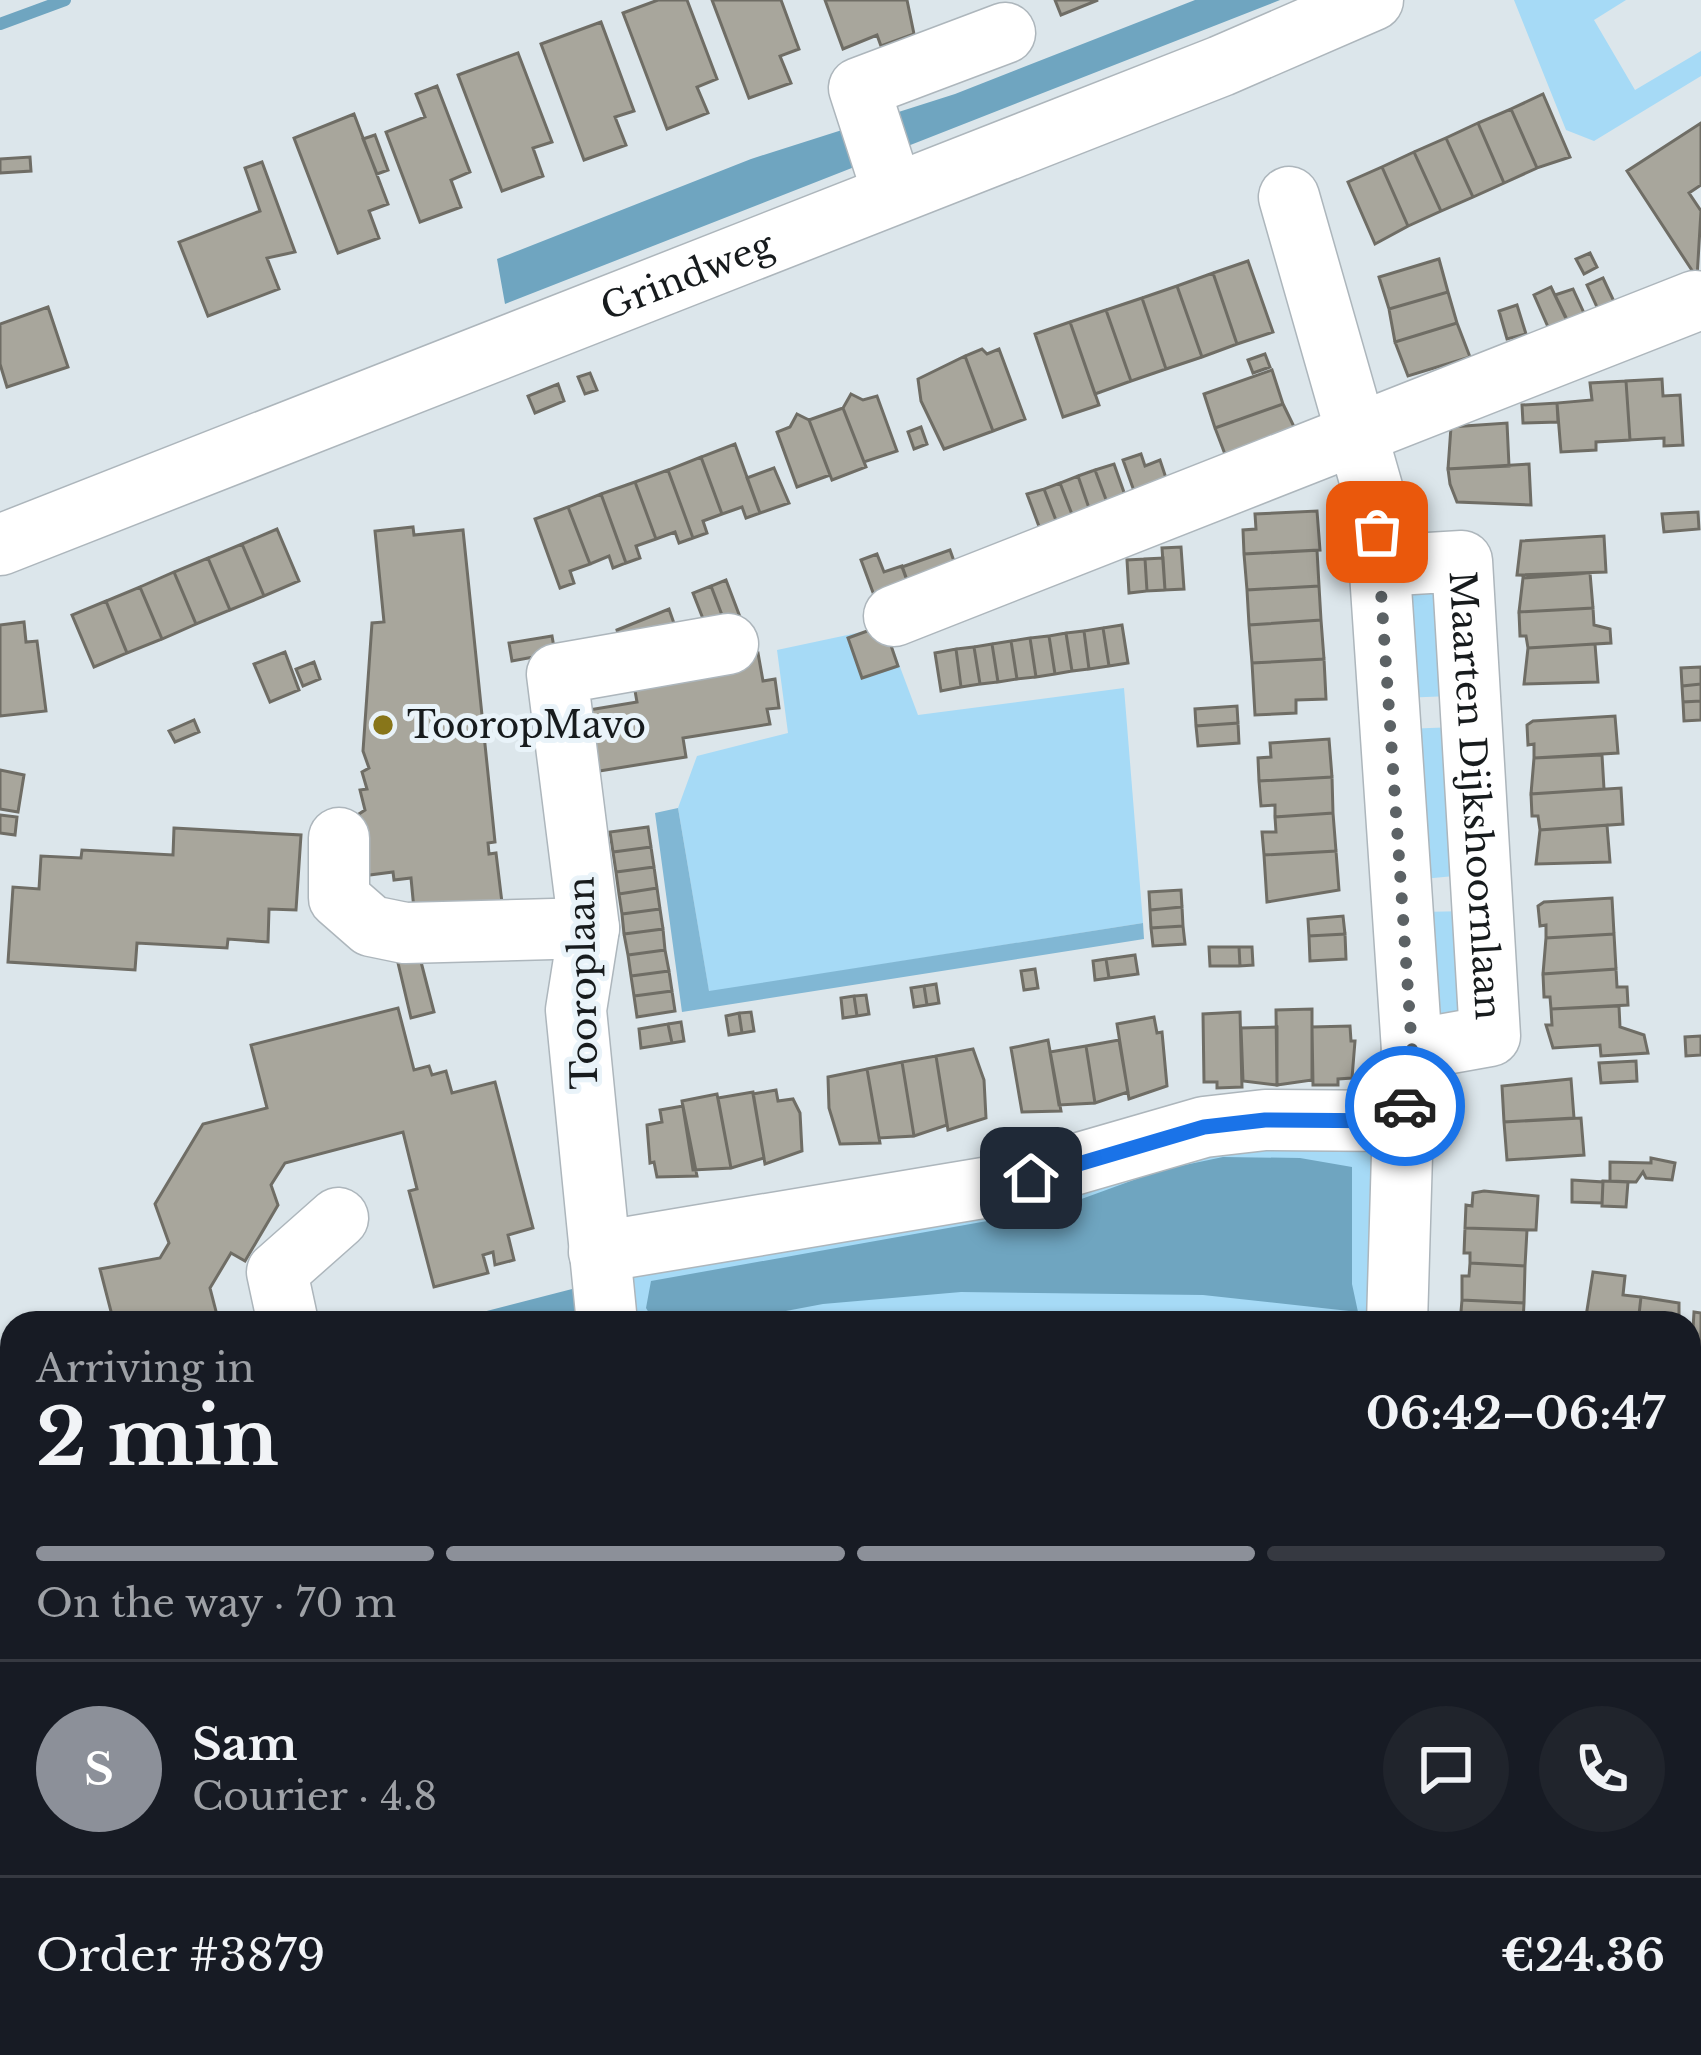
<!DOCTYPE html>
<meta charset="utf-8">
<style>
:root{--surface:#171b24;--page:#20242c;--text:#f1f3f6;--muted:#9ea1a6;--line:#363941;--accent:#8c9099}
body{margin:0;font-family:"Libre Baskerville",serif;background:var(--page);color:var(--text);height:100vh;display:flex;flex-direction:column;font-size:45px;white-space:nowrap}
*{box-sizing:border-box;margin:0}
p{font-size:39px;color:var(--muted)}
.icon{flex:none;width:66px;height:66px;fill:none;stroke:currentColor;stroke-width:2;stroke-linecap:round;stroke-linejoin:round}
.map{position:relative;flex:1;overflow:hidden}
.details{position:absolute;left:0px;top:1311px;width:1701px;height:744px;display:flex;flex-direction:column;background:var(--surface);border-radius:36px 36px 0 0;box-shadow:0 3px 9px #0004}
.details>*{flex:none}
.pin{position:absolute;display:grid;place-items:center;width:102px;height:102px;color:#fff;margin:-51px;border-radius:24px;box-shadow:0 6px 18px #0006}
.courier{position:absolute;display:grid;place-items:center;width:120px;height:120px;margin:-60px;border:9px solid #1a73e8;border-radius:50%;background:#fff;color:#222;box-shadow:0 3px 15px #0007}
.head em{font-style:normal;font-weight:800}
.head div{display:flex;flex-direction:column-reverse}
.head{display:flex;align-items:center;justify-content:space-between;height:204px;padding:0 36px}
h1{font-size:78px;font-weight:800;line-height:90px}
.bar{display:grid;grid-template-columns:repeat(4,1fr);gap:18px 12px;align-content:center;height:144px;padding:0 36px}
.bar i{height:15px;border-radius:9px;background:var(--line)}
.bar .current{background:var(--accent)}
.bar p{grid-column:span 4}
.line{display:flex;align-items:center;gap:30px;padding:0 36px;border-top:3px solid var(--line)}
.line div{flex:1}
.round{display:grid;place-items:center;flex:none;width:126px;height:126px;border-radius:63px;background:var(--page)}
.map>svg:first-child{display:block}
.green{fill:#a6daf6}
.forest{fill:#81b7d4}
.water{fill:#6fa5c0}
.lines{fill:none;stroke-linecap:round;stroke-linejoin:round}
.stream{stroke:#6fa5c0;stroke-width:12}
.building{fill:#a8a69c;stroke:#6f6d65;stroke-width:3}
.minor-casing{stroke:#adb6bc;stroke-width:63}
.minor{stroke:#fff;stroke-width:60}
.tram{stroke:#6d7477;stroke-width:3}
.done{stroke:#5c6265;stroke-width:12;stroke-dasharray:0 21.6}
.route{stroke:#1a73e8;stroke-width:15}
.poi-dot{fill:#88761a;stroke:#e9f3f9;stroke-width:4.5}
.labels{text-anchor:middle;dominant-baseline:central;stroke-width:10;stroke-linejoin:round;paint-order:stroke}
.street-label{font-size:36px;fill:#171b1d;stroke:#e9f3f9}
.poi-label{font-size:36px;fill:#171b1d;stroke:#e9f3f9;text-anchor:start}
</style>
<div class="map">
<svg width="1701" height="2055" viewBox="0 0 1701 2055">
<rect width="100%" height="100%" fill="#dce6eb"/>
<path class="green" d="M1514 0H1626L1594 20 1635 90 1701 51V76L1594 141 1566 130Z
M1411 585 1448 596 1452 696 1400 698Z
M885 627 918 715 1124 688 1143 923 709 992 678 808 697 756 788 733 777 650Z
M1456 727 1465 875 1412 880 1404 729Z
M1471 911 1475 1012 1432 1022 1419 912Z
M1215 1143 1371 1149 1380 1172 1370 1323H637L632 1271Z"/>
<path class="forest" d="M678 808 709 991 1143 923 1144 939 682 1012 655 813Z"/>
<path class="water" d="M1195 0H1280L505 304 497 259 751 159 955 94Z
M1223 1157 1300 1158 1352 1167V1284L1358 1312 1203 1295 961 1292 823 1304 722 1323H655L646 1308 651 1281 1054 1209 1161 1170Z
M576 1288 580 1323H440Z
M12 1432V1512L0 1515V1436Z"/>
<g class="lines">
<path class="stream" d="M0 24 65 0"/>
</g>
<path class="building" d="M658 0H687L717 79 697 87 708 113 667 129 623 13Z
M712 0H781L799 49 780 56 791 83 749 98Z
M825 0H907L914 34 881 46 877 35 843 49Z
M1055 0H1098L1061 15Z
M601 22 634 111 615 117 626 145 584 160 541 44Z
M518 53 552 142 533 148 543 176 502 191 458 75Z
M437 86 470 172 451 180 461 207 420 222 386 132 425 117 416 94Z
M1543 94 1570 157 1537 168 1511 109Z
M1511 109 1537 168 1504 183 1478 123Z
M354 114 388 204 369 211 379 238 338 253 294 138Z
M1478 123 1504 183 1473 197 1446 138Z
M1701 123V185L1689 193 1701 211 1697 278 1627 171Z
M375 135 388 170 377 174 363 139Z
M1446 138 1473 197 1441 211 1414 152Z
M1414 152 1441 211 1408 226 1382 167Z
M30 157 31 171 0 173V159Z
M262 162 295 252 267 258 279 289 208 316 179 242 260 211 245 168Z
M1382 167 1408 226 1375 244 1348 182Z
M1590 253 1597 267 1584 274 1576 259Z
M1439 259 1448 292 1389 309 1379 277Z
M1248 261 1273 332 1237 344 1213 273Z
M1213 273 1237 344 1202 357 1177 286Z
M1603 278 1618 310 1602 318 1587 285Z
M1177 286 1202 357 1166 369 1142 298Z
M1551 287 1570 327 1552 336 1534 295Z
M1573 289 1589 324 1572 330 1555 295Z
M1448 292 1457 323 1395 342 1389 309Z
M1142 298 1166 369 1131 381 1106 310Z
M1517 305 1526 334 1507 339 1499 311Z
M48 307 68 367 7 387 0 364V324Z
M1106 310 1131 381 1095 394 1070 322Z
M1070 322 1099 405 1063 417 1035 334Z
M1457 323 1470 357 1408 376 1395 342Z
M982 349 987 354 999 349 1025 419 993 431 965 356Z
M1265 354 1270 367 1253 373 1248 360Z
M965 356 993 431 944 449 921 401 918 379Z
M1272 370 1283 404 1215 428 1204 394Z
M590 373 597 390 585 394 578 377Z
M1662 379 1663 396 1680 395 1683 445 1664 446V438L1630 440 1626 381Z
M1626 381 1630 440 1596 442V450L1561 452 1557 403 1592 400 1590 383Z
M558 384 564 401 535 413 528 396Z
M851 394 863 400 877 396 897 451 864 462 843 408Z
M1557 403 1558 422 1523 423 1522 405Z
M1283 404 1298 435 1228 462 1215 428Z
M843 408 866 467 832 480 809 420Z
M797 414 809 420 830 475 797 487 777 432 790 427Z
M1507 423 1509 466 1448 469 1451 427Z
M921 427 927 444 914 449 908 432Z
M735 444 760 513 746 518 742 507 722 514 701 457Z
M1141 454 1145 466 1160 460 1171 493 1139 505 1123 460Z
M701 457 722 514 703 521 707 533 693 538 668 470Z
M1114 464 1126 498 1108 505 1095 470Z
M1529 464 1531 505 1457 502 1450 484 1448 469Z
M774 468 789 503 760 513 747 478Z
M668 470 693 538 679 543 675 532 656 539 635 482Z
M1095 470 1108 505 1090 511 1078 476Z
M1078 476 1090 511 1073 517 1060 483Z
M635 482 656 539 636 546 640 558 626 563 601 494Z
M1060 483 1073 517 1057 523 1044 489Z
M1044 489 1057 523 1040 529 1027 494Z
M601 494 626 563 613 568 609 556 590 564 568 507Z
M568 507 590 564 570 571 574 583 560 588 535 519Z
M1317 511 1320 550 1244 554 1243 530 1256 529 1255 514Z
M1698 512 1699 529 1664 532 1662 514Z
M413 527 414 535 463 530 495 842 488 843 489 854 496 853 503 911 415 920 411 878 394 880 393 872 362 876 364 831 359 814 365 810 360 790 367 789 362 772 369 768 363 751 372 623 384 622 375 531Z
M277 529 299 581 264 596 242 544Z
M1604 536 1606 572 1517 575 1521 541Z
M242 544 264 596 230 610 208 558Z
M1181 547 1184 589 1165 590 1162 548Z
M950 550 960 578 912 594 902 567Z
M1317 550 1319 586 1247 590 1244 554Z
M877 554 884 572 902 566 912 594 878 606 861 560Z
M208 558 230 610 196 624 174 572Z
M1163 558 1165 590 1147 591 1145 559Z
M1145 559 1147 591 1129 593 1127 560Z
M174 572 196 624 162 639 140 587Z
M1590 573 1593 608 1519 612 1523 578Z
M726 580 740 617 725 623 711 586Z
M711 586 725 623 707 629 693 593Z
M1319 586 1321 620 1249 625 1247 590Z
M140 587 162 639 127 653 106 601Z
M106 601 127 653 94 667 72 615Z
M1593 608 1594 625 1610 629 1611 643 1528 648 1526 636H1520L1519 612Z
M669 609 676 629 620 640 617 630Z
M1321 620 1324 659 1252 663 1249 625Z
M24 622 26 642 37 641 46 711 0 716V625Z
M884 625 898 666 862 678 848 638Z
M1122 625 1128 663 1109 666 1103 628Z
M1103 628 1109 666 1089 669 1084 631Z
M1084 631 1089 669 1072 671 1066 633Z
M1066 633 1072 671 1055 674 1049 636Z
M552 636 555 653 512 661 509 643Z
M1049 636 1055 674 1036 677 1030 638Z
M1030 638 1036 677 1017 679 1011 641Z
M1011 641 1017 679 998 682 992 644Z
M992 644 998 682 980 684 974 647Z
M1595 644 1598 682 1524 684 1528 648Z
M974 647 980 684 961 687 956 649Z
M956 649 961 687 941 691 935 653Z
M285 652 299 690 270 702 254 664Z
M758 653 763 681 775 679 779 708 767 709 770 724 683 738 686 757 587 773 577 712 637 702 632 674Z
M1324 659 1326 699 1296 700V713L1255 715 1252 663Z
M314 662 320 679 303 686 296 669Z
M1701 667V684L1682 686 1681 668Z
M1701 684V701L1683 702 1682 686Z
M1701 701V720L1684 721 1683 702Z
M1237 706 1238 723 1196 726 1195 709Z
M1615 716 1618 753 1534 758V744L1528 745 1527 725 1533 721Z
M194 720 199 732 175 742 169 731Z
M1238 723 1239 743 1198 746 1196 726Z
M1329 739 1332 777 1259 781 1258 758 1271 757 1270 743Z
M1602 755 1604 789 1531 794 1534 758Z
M0 770 24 775 18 812 0 809Z
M1332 777 1333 813 1275 817V805L1261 806 1259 781Z
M1621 788 1623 824 1540 830 1538 816H1532L1531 794Z
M1333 813 1336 851 1264 855 1262 832H1276L1275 817Z
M0 815 17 817 15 835 0 833Z
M1607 825 1610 862 1536 864 1540 830Z
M648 827 651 847 613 852 610 832Z
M174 828 301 835 296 910 269 909 268 942 228 939 227 948 137 943 135 970 8 962 13 887 39 889 41 856 81 858 82 850 173 855Z
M651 847 654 867 616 872 613 852Z
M1336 851 1339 890 1267 902 1264 855Z
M654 867 657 888 619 894 616 872Z
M657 888 660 909 622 914 619 894Z
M1181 890 1182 907 1150 910 1149 892Z
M1612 898 1614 934 1546 938V925L1540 926 1538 906 1544 902Z
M1182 907 1183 926 1151 928 1150 910Z
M660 909 663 929 624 934 622 914Z
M1343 916 1345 934 1309 936 1308 919Z
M1183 926 1185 944 1153 946 1151 928Z
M663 929 665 950 628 955 624 934Z
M1345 934 1346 959 1310 961 1309 936Z
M1614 934 1616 969 1543 974 1546 938Z
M1209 947H1239L1240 966H1210Z
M1239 947H1252L1253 965 1240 966Z
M665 950 669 971 631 976 628 955Z
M1135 955 1138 974 1109 978 1106 959Z
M420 958 434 1012 411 1018 398 963Z
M1106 959 1109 978 1095 980 1093 961Z
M1035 969 1038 988 1024 990 1021 971Z
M1616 969 1617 987H1627L1628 1005 1551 1009 1550 997H1544L1543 974Z
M669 971 672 991 634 996 631 976Z
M936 984 939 1003 927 1005 924 986Z
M924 986 927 1005 914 1007 911 988Z
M672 991 675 1011 637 1017 634 996Z
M866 995 869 1014 857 1016 854 996Z
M854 996 857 1016 843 1018 841 998Z
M1619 1006 1620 1027 1644 1035 1648 1053 1601 1056 1600 1045 1553 1048 1546 1025H1552L1551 1009Z
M398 1008 414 1070 429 1066 432 1075 446 1071 452 1093 495 1082 533 1228 508 1235 514 1260 495 1265 493 1252 483 1255 488 1273 434 1287 409 1191 417 1189 403 1132 285 1163 271 1185 278 1205 245 1261 231 1253 210 1288 219 1323H114L100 1269 160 1258 169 1243 155 1204 203 1124 267 1108 251 1045Z
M1312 1009V1080L1277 1085 1276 1010Z
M751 1012 754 1031 742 1033 739 1013Z
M1240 1012 1242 1087 1217 1088V1082H1204L1203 1014Z
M739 1013 742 1033 729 1035 726 1016Z
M1154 1017 1157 1033 1162 1032 1167 1086 1129 1099 1117 1024Z
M681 1022 684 1041 672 1043 668 1024Z
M668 1024 672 1043 641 1048 639 1029Z
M1350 1026 1351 1041H1355L1352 1078 1338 1079V1085H1313L1312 1027Z
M1277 1027V1085L1243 1081 1241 1028Z
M1701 1036V1055L1686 1056 1685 1037Z
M1048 1040 1061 1111 1022 1112 1011 1048Z
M1119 1040 1128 1092 1095 1103 1086 1046Z
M1086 1046 1095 1103 1059 1105 1050 1052Z
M973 1049 984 1080 986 1118 948 1130 936 1056Z
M936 1056 947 1125 914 1136 902 1062Z
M1636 1061 1637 1081 1601 1083 1599 1063Z
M902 1062 914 1136 879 1138 867 1069Z
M867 1069 880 1143 840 1144 829 1108 828 1077Z
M1571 1079 1574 1118 1504 1122 1502 1086Z
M776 1090 778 1101 793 1099 800 1113 802 1151 765 1164 753 1094Z
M753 1092 764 1158 731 1168 718 1098Z
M717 1094 731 1168 693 1170 682 1101Z
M683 1106 697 1176 657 1177 654 1162 650 1163 647 1125 662 1122 660 1110Z
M1581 1118 1584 1155 1507 1160 1504 1122Z
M1651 1158 1675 1163 1672 1180 1646 1178 1643 1172 1636 1182 1610 1181V1162L1651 1163Z
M1572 1180 1603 1182 1602 1203 1572 1202Z
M1603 1181 1628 1182 1626 1207 1602 1206Z
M1484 1191 1538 1196 1536 1230 1465 1228 1466 1205 1472 1206 1473 1193Z
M1465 1228 1527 1230 1525 1266 1470 1263V1253H1464Z
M1470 1263 1525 1266 1524 1303 1462 1300V1276H1469Z
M1593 1272 1625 1276 1623 1295 1641 1297 1638 1323H1585Z
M1641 1297 1679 1303V1323H1638Z
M1462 1300 1524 1303 1523 1323H1460Z
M1694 1312 1701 1313V1399L1689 1397Z
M1 1728 12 1747V1767L0 1775Z
M12 1767V1829L0 1837V1775Z
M124 2043H204L185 2055H130Z
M478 2043H547L540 2055H470Z
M798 2043H867L866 2055H803Z
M1128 2043H1193L1187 2055H1126Z
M1453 2043H1521L1519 2055H1456L1458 2044Z"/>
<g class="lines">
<g class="minor-casing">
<g id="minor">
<path d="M893 193 859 88 1005 33"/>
<path d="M1289 197 1375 498 1412 1050 1403 1121 1397 1323"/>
<path id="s1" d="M0 545 1221 66 1373 0"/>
<path id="s2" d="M1379 566 1462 561 1490 1036 1412 1050"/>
<path d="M894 616 1695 301"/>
<path d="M339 838V898L371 926 405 933 589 928"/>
<path d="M599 1252 1007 1184 1204 1127 1265 1120 1403 1121"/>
<path d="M288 1323 277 1272 338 1218"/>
<path d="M607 1323 576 1010 589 928 557 674 728 644"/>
<path d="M1689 1432 1701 1433"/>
<path d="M0 1559 12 1556"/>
<path d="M0 2054V2055"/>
<path d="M731 2055 733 2043"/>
<path d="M1256 2055 1257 2043"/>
<path d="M1393 2055 1394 2043"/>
</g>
</g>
<use href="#minor" class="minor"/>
<path class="tram" d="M0 2037 11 2055"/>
</g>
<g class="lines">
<path class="done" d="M1377 532 1412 1050 1405 1106"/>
<path class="route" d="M1031 1178 1204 1127 1265 1120 1403 1121 1405 1106"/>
</g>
<circle class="poi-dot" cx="383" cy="725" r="12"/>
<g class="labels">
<g class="street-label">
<text stroke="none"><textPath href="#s1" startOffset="738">Grindweg</textPath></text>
<text stroke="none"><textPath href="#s2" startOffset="318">Maarten Dijkshoornlaan</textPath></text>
<text transform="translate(583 983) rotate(-91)">Tooroplaan</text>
</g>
<g class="poi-label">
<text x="407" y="725">TooropMavo</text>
</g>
</g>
</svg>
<div class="pin" style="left:1377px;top:532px;background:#ea580c"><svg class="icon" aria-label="bag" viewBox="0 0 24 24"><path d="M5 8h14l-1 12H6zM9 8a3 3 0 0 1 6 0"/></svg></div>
<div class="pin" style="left:1031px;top:1178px;background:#1f2937"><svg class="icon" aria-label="home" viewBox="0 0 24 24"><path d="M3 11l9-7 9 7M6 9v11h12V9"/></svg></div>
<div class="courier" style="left:1405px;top:1106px"><svg class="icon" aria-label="car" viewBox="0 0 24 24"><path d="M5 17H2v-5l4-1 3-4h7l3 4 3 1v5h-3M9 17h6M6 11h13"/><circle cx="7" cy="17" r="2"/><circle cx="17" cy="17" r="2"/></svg></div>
<section class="details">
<div class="head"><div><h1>2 min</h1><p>Arriving in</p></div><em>06:42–06:47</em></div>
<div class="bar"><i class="current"></i><i class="current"></i><i class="current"></i><i></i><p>On the way · 70 m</p></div>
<div class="line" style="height:216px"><b class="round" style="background:var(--accent);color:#fff">S</b><div><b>Sam</b><p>Courier · 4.8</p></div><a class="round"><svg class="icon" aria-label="chat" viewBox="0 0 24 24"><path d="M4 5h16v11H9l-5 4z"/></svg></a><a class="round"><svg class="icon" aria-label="phone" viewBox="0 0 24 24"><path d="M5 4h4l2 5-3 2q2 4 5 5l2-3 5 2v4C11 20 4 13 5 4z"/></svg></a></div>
<div class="line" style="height:156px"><div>Order #3879</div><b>€24.36</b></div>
</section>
</div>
